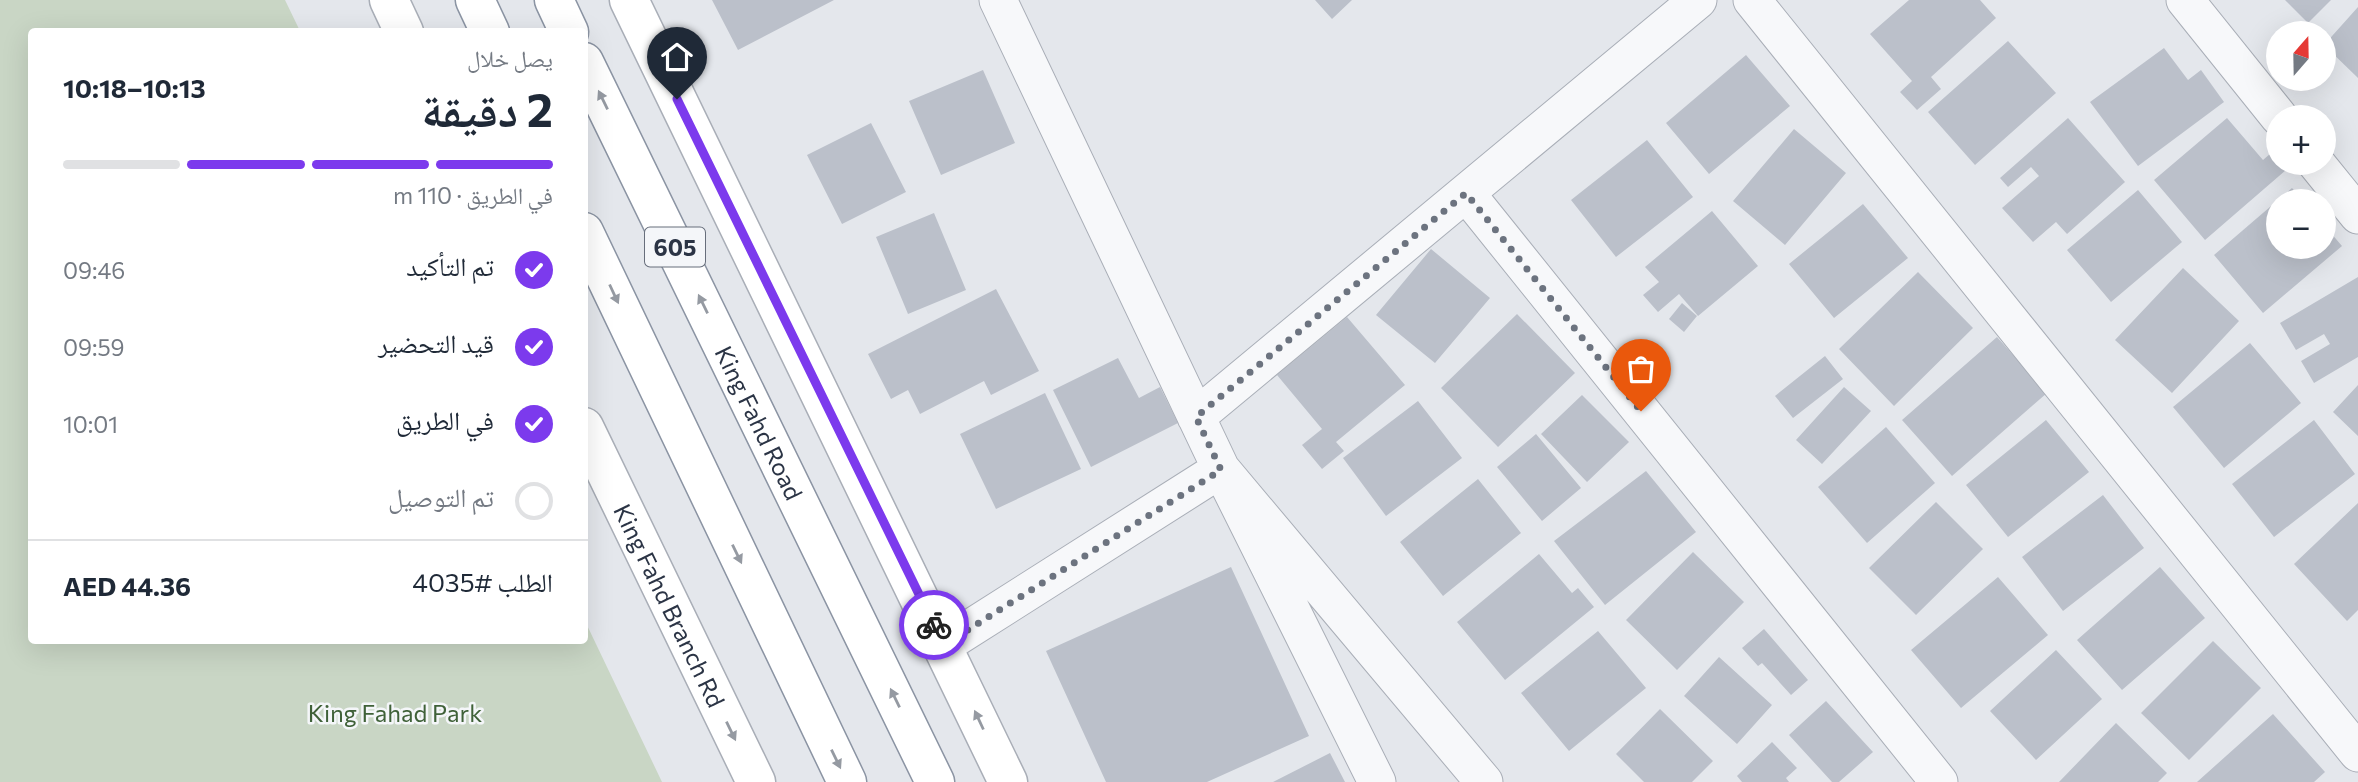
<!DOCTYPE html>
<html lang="ar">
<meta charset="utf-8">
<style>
:root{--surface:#fff;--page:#f6f6f7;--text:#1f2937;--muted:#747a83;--line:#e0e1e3;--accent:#7c3aed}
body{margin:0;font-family:Commissioner,"Noto Naskh Arabic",sans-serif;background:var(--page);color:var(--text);direction:rtl;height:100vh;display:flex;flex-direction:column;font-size:26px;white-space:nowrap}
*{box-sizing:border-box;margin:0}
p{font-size:23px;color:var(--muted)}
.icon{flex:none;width:38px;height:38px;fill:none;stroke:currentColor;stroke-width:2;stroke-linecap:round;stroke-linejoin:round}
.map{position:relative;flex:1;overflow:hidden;direction:ltr}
.sheet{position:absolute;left:28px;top:28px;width:560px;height:616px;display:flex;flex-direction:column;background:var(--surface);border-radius:7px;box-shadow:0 7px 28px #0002;direction:rtl}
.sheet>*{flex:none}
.needle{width:46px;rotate:20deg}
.fabs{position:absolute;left:2266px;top:21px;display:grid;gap:14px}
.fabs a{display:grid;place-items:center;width:70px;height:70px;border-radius:50%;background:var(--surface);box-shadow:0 7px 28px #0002;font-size:35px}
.pin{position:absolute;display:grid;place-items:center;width:60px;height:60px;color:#fff;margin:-72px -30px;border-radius:50% 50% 50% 0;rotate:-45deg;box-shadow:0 0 7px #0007}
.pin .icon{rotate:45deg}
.courier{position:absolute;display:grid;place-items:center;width:70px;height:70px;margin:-35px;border:5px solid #7c3aed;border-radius:50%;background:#fff;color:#222;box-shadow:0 2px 9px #0007}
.headline em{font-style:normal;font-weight:700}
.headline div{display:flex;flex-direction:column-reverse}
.headline{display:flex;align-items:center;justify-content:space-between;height:119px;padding:0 35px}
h1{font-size:46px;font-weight:700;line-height:52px}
.bar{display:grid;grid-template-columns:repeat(4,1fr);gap:10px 7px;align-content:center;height:84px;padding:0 35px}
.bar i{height:9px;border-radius:5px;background:var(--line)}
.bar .on{background:var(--accent)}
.bar p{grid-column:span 4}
.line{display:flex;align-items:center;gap:18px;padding:0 35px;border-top:2px solid var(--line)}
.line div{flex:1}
ol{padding:0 35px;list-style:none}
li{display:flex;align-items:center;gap:21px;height:77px}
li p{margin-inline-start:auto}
li .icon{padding:7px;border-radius:50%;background:var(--accent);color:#fff;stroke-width:4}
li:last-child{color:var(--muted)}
li i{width:38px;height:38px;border:4px solid var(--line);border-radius:50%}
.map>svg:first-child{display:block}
.green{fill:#c9d6c5}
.building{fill:#bbc0ca}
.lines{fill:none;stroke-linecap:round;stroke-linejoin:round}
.street-casing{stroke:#a9aeb7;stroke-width:39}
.secondary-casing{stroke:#a9aeb7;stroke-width:41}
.highway-casing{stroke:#8b94a3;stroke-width:41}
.street{stroke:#f7f8fa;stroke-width:37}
.secondary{stroke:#fff;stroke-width:38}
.highway{stroke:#fff;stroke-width:38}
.oneway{fill:#959aa2}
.done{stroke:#6c737f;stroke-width:7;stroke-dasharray:0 12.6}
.route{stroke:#7c3aed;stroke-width:9}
.labels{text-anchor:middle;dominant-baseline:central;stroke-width:5;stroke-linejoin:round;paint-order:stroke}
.shield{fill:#f4f6f9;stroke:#676e7b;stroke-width:2}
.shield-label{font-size:23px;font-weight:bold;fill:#2b3445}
.street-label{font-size:24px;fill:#2b3445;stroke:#f4f6f9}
.park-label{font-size:24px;fill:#3f6138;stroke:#f4f6f9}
</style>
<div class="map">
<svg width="2358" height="782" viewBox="0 0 2358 782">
<rect width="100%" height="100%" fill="#e4e7ec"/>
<path class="green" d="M0 0H285L300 31 32 32V640H584L585 621 662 782H0Z"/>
<path class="building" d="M712 0H834L738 50Z
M1315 0H1352L1332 19Z
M1909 0H1980L1996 18 1931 77 1941 89 1917 110 1900 92 1912 81 1870 34Z
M2285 0H2331L2308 23Z
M2358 7V78L2324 45Z
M2008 41 2056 93 1975 165 1928 112Z
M2164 48 2188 80 2201 70 2224 102 2138 166 2090 102Z
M1746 55 1790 106 1709 174 1666 123Z
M983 70 1015 143 941 175 909 101Z
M2068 118 2125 182 2067 234 2056 222 2033 242 2002 208 2039 176 2031 167 2008 187 2000 178Z
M2227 118 2263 160 2278 147V163L2293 164 2205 240 2154 180Z
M871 123 906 192 842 224 807 155Z
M1794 129 1846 173 1785 245 1733 201Z
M1647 140 1693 197 1616 257 1571 200Z
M2292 188 2303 201H2278V247H2324V225L2342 246 2263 313 2214 255Z
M2138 190 2182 242 2111 302 2067 250Z
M1863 204 1908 258 1834 318 1789 264Z
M1712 211 1758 266 1698 316 1679 294 1658 312 1643 295 1659 282 1645 267Z
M934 213 966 290 908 314 876 237Z
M1431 249 1490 298 1435 363 1376 315Z
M2183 268 2239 321 2172 393 2115 340Z
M1918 272 1973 328 1894 406 1839 349Z
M2358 277V357L2314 383 2301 361 2330 344 2324 334 2296 350 2280 323Z
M996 289 1039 371 991 395 984 381 920 414 908 390 891 399 868 354Z
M1682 303 1697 316 1684 332 1669 319Z
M1517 314 1575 373 1498 447 1441 388Z
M1347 317 1405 385 1336 442 1344 451 1322 469 1302 445 1322 429 1277 375Z
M1997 337 2047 393 1952 476 1902 420Z
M2250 343 2301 403 2224 468 2173 407Z
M1825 356 1843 379 1793 418 1775 396Z
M1118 358 1139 398 1160 387 1178 423 1091 467 1053 390Z
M2358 385V436L2333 412Z
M1844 387 1871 411 1822 464 1796 440Z
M1045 393 1081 469 996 509 960 434Z
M1582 395 1629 442 1587 482 1541 434Z
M1418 401 1462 458 1386 516 1343 458Z
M2046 420 2089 472 2008 537 1966 485Z
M2314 420 2355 474 2274 537 2232 484Z
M1886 427 1935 483 1867 543 1818 487Z
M1536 434 1581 488 1542 521 1497 467Z
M1646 471 1696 532 1605 605 1554 541Z
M1478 479 1521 533 1443 596 1400 542Z
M2103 495 2144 548 2063 611 2022 557Z
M1936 502 1983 549 1916 615 1869 568Z
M2358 503V610L2347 621 2294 564Z
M1693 552 1744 602 1677 670 1626 620Z
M1539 554 1572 593 1578 588 1594 607 1505 680 1457 622Z
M1231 567 1309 736 1207 782H1106L1046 651Z
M2160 567 2205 618 2122 690 2077 640Z
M1998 577 2048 635 1961 708 1911 650Z
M1764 629 1808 680 1791 695 1762 663 1758 666 1742 648Z
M1598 631 1646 688 1569 751 1521 693Z
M2213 641 2261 688 2189 760 2141 713Z
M2056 650 2102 699 2036 760 1990 711Z
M1719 657 1772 705 1737 744 1684 696Z
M1826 701 1873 752 1839 782H1832L1789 735Z
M1660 709 1713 761 1692 782H1644L1616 754Z
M2273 714 2325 772 2314 782H2197Z
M2116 723 2167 773 2158 782H2059Z
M1772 742 1797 768 1786 778 1789 782H1742L1737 776Z
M1330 753 1345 782H1273Z"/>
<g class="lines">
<g class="street-casing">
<path id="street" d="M998 0 1221 469 1377 782
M1752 0 2358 753
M2185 0 2279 117
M2316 163 2358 215
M1466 193 1939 782
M1196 417 1698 0
M944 645 1221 469 1484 782"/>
</g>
<g class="secondary-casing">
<g id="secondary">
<path d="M389 0 404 32"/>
<path d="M629 0 1008 782"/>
<path id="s1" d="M584 427 756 782"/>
</g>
</g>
<g class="highway-casing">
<g id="highway">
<path d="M475 0 490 32"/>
<path d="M554 0 569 32"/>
<path id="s2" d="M584 62 935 782"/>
<path d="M584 232 847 782"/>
</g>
</g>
<use href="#street" class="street"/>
<use href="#secondary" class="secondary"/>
<use href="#highway" class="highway"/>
</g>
<defs><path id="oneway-solid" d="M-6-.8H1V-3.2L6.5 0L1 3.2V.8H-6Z" transform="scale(1.75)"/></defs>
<g class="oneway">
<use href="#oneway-solid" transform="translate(603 100) rotate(-116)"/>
<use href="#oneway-solid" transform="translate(614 294) rotate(65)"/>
<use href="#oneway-solid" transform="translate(703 304) rotate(-116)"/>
<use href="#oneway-solid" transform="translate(737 554) rotate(64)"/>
<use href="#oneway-solid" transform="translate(895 698) rotate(-116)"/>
<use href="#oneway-solid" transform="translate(979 720) rotate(-115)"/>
<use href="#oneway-solid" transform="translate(731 731) rotate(64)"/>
<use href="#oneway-solid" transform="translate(836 759) rotate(64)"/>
</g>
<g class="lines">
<path class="done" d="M934 625 944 645 1221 470 1196 417 1466 193 1641 411"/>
<path class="route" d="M677 99 934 625"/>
</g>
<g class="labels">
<rect class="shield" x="645" y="227.5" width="60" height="39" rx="5"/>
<g class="shield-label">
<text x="675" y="247">605</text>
</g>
<g class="street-label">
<text stroke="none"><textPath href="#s2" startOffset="401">King Fahd Road</textPath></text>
<text stroke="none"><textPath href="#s1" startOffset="198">King Fahd Branch Rd</textPath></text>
</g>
<g class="park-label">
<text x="395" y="712">King Fahad Park</text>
</g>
</g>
</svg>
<div class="fabs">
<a><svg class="needle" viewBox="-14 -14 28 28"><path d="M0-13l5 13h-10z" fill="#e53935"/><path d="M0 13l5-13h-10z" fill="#747a83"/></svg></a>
<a>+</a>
<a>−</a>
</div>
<div class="pin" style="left:1641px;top:411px;background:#ea580c"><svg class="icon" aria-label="bag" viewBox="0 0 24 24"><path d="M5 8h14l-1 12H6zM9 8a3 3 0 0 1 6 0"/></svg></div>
<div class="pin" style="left:677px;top:99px;background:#1f2937"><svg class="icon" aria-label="home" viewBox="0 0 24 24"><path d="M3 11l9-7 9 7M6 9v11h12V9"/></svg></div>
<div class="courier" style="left:934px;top:625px"><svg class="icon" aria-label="bike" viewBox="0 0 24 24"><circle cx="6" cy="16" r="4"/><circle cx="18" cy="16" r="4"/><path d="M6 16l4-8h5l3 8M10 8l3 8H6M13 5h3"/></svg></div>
<section class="sheet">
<div class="headline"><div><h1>2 دقيقة</h1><p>يصل خلال</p></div><em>10:13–10:18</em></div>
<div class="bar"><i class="on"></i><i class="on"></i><i class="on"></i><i></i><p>في الطريق · 110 m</p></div>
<ol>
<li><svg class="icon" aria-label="check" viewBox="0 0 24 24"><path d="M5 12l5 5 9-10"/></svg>تم التأكيد<p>09:46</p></li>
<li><svg class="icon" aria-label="check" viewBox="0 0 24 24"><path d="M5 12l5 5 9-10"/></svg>قيد التحضير<p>09:59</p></li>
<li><svg class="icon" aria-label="check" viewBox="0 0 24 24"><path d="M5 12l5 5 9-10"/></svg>في الطريق<p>10:01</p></li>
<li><i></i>تم التوصيل</li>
</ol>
<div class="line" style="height:91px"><div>الطلب #4035</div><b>AED 44.36</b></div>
</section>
</div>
